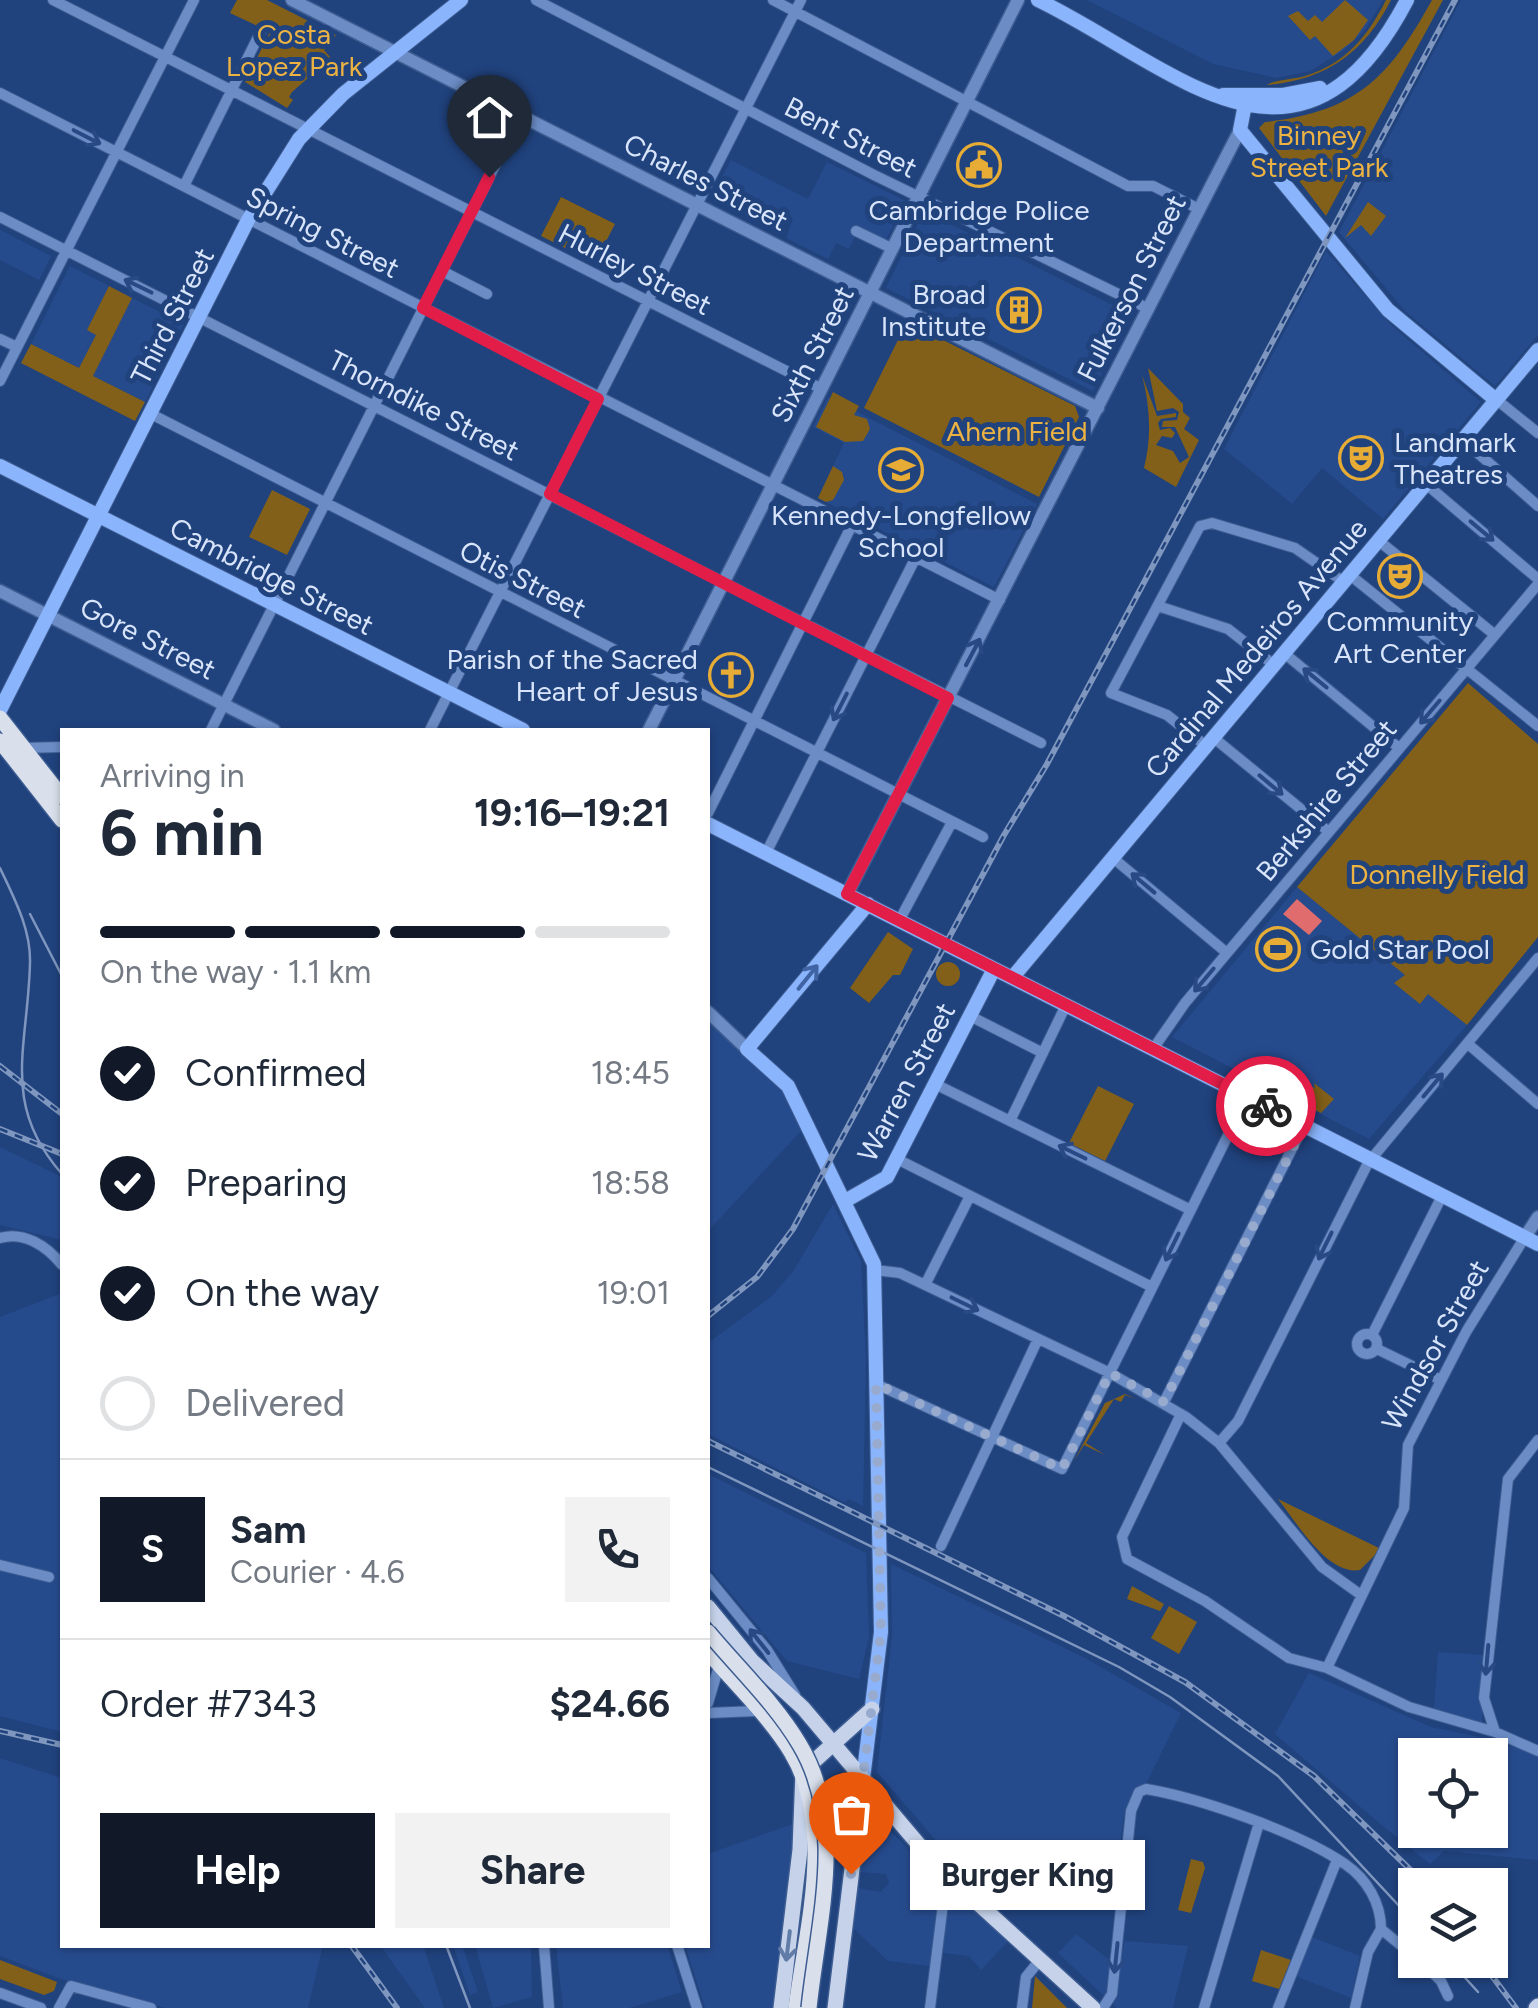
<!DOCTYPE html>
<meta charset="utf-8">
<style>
:root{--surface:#fff;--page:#f2f2f3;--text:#1f2937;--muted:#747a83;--line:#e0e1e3;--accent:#111827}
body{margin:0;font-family:Figtree,sans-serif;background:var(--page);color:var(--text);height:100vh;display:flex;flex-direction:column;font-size:38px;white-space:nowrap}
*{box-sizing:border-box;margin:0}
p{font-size:32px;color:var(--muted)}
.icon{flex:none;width:55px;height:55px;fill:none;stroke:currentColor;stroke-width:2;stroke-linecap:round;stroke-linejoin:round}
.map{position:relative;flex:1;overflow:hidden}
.drawer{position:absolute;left:60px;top:728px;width:650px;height:1220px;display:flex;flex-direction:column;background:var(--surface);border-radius:0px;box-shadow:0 2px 8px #0004}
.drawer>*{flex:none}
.controls{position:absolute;left:1398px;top:1738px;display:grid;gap:20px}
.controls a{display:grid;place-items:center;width:110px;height:110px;border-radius:0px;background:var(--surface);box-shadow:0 2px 8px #0004;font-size:50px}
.pin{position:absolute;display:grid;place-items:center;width:85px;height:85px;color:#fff;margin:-102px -42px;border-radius:50% 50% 50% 0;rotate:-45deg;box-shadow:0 0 10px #0007}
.pin .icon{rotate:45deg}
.courier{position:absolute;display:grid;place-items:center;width:100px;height:100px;margin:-50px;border:8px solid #e11d48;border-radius:50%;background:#fff;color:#222;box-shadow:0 2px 12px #0007}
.bubble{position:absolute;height:70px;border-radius:0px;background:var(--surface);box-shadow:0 2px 8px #0004;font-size:32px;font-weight:700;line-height:70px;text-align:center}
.head em{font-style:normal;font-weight:700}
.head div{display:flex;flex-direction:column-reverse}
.head{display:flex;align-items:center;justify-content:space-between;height:170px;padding:0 40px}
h1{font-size:65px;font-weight:700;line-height:75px}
.bar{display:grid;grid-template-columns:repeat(4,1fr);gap:15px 10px;align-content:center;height:120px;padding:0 40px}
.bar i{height:12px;border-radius:8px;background:var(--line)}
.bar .current{background:var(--accent)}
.bar p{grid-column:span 4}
.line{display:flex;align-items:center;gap:25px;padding:0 40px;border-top:2px solid var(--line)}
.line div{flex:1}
.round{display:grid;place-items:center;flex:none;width:105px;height:105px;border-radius:0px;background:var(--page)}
ol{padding:0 40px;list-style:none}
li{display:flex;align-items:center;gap:30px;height:110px}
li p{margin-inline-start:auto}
li .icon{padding:10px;border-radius:50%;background:var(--accent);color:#fff;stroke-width:4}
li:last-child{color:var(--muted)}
li i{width:55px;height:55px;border:5px solid var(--line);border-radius:50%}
.primary-button{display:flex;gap:20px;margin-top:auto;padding:20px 40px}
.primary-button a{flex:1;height:115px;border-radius:0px;background:var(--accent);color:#fff;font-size:40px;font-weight:700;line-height:115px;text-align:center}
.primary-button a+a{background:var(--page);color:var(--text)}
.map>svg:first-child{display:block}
.built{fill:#264b8d;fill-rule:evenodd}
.green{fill:#836019}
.water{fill:#e16c6d}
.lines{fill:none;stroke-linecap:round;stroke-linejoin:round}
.minor-casing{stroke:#3d5c91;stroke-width:12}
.tertiary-casing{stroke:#3d5c91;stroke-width:15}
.secondary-casing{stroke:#3d5c91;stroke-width:16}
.primary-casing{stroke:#3d5c91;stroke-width:18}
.trunk-casing{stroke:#3d5c91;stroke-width:18}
.minor{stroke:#6b8cc5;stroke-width:10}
.tertiary{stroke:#6b8cc5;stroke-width:12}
.secondary{stroke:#8ab4fb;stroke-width:14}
.primary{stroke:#c5d2e9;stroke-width:15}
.trunk{stroke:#d9e0eb;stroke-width:15}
.tram{stroke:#7f96be;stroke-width:2.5}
.rail-casing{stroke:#7f96be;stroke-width:6}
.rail{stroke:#20427d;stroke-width:2.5;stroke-dasharray:8;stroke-linecap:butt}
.trunk-bridge-casing{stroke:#3d5c91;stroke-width:18;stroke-linecap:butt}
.trunk-bridge{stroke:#d9e0eb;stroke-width:15}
.oneway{stroke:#284984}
.oneway2{stroke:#4064a3}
.oneway3{stroke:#627ca8}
.done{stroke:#98abce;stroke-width:10;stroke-dasharray:0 18}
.route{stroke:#e11d48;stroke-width:12}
.labels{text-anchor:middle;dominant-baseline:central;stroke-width:10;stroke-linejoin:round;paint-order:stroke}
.park-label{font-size:28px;fill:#ecb342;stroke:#20427d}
.street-label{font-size:28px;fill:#d8e4fa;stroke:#20427d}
.poi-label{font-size:28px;fill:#d8e4fa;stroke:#20427d}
</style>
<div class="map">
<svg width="1538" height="2008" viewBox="0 0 1538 2008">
<rect width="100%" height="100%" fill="#20427d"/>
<path class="built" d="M1087 0H1383L1364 31 1343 51 1310 71 1276 78 1213 64Z
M1461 0H1538V335L1495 386 1405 311 1339 232Z
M731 160 808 199 827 162 906 201 882 247 856 234 849 249 836 243 828 259 786 238 793 219 720 181Z
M924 211 1132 315 1093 391 886 288Z
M0 230 51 256 39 280 0 260Z
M1326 251 1390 324 1481 402 1383 519 1322 468 1292 504 1224 449Z
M70 266 109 286 87 330 96 335 79 368 31 344Z
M132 298 184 324 145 402 93 376Z
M828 397 1037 504 994 587 818 498 844 443 813 427Z
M1297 887 1467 1025 1369 1139 1172 1037Z
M708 1020 781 1089 803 1129 708 1231Z
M0 1147 62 1177V1240L0 1225Z
M833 1204 861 1261 866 1360 863 1506 849 1499 844 1502 708 1434V1343L772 1296 794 1270Z
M62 1293V1732L0 1716V1317Z
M708 1474 866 1553 869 1637 859 1679 787 1661 708 1566Z
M891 1564 1087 1659 1181 1713 1145 1786 1137 1791 1124 1814 1115 1887 1080 1883 1068 1906 1035 1875 1007 1905 940 1845 877 1772 892 1636Z
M1438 1652 1483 1655 1482 1724 1434 1708Z
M1309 1673 1431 1727 1504 1742 1538 1756V1860L1444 1851 1430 1864 1378 1822 1275 1734ZM1415 1755H1490V1830H1415Z
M0 1758 62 1778V1945H323L308 2008H166L67 1981 0 1956Z
M873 1815 949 1887 937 1904 930 1966 888 1961 853 1928 858 1888 881 1892 889 1883 886 1874 860 1872 866 1819Z
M795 1823 774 2008H705L685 1945H708V1854Z
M957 1893 1009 1940 981 1970 969 1956 943 1953 947 1907Z
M1076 1934 1107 1958 1120 1962 1125 1941 1188 1946 1173 2008H1117L1058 1953Z
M1312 1937 1360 1956 1351 1998 1296 1976Z
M380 1945H423L444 2008H425Z
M453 1945H462L478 1992 470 1995Z
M475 1945H531L532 1997 493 2008Z
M556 1945H667L682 1992 629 2008H563Z"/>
<path class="green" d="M237 0H267L336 35 324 50 331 58 292 92 289 97 293 100 287 108 245 82 270 32 230 13Z
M1345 0 1368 20 1354 40 1333 56 1315 36 1310 40 1288 16 1298 11 1308 21 1315 15 1322 22Z
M1386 0H1391C1364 53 1326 80 1267 85 1276 79 1292 80 1305 76 1345 64 1368 36 1386 0Z
M1432 0H1443L1326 216 1259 128 1265 122C1356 112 1389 78 1432 0Z
M561 197 615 224 595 263 541 236Z
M1368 202 1386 216 1371 236 1361 225 1345 238Z
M109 286 132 298 93 376 145 402 135 421 21 363 31 344 79 368 96 335 87 330Z
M907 322 1075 406 1079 417 1039 497 864 408Z
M1148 368 1183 404V412L1190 418 1184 429 1199 440 1176 487 1144 468C1152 437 1150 406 1142 375L1157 416 1176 413V417L1161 419 1158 423 1160 430 1170 428 1175 433 1172 438 1162 436 1156 445 1173 451 1180 463 1189 457 1175 427H1162L1163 421 1177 420 1179 412 1173 408 1157 411Z
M833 392 859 406 854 415 867 419 870 429 863 441 845 442 816 427Z
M833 466 842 472 844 480 833 500 826 502 818 498Z
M272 490 310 509 287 555 249 537Z
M1468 683 1538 744V937L1467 1025 1428 994 1420 1004 1394 983 1405 975 1297 887Z
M888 932 913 949 900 975H893L869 1003 850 988Z
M936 974a12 12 0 1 1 24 0a12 12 0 1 1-24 0Z
M1302 1082 1315 1088 1314 1083 1334 1099 1321 1113 1287 1096Z
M1098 1086 1134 1104 1105 1161 1069 1143Z
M1125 1394 1136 1399 1125 1395 1121 1402 1114 1399 1086 1443 1105 1455 1084 1445 1074 1461 1105 1403Z
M1278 1499 1381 1549 1360 1570C1327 1576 1296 1521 1278 1499Z
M1132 1586 1164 1604 1160 1611 1127 1599Z
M1169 1606 1197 1622 1179 1654 1151 1638Z
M1191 1859 1203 1862 1205 1868 1191 1913 1178 1910Z
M1261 1950 1291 1960 1279 1989 1252 1981Z
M0 1960 57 1982 54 1991 44 1995 0 1979Z
M1035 1976 1067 2008H1032Z"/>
<path class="water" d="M1297 899 1322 921 1309 935 1283 914Z"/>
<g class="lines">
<g class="minor-casing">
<path id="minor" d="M53 0 822 389
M536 0 874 175 1149 309
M773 0 1128 186H1153L1199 209
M0 93 1000 600
M184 186 261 31
M0 217 1041 743
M856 231 893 249
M442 271 487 294
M0 339 17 347
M0 381 194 0
M1497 400 1538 433
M151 414 983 837
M1463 440 1538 506
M1426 484 1538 579
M1379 541 1495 635
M1350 575 1538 726
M1158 606 1228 629 1274 665
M1284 653 1399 748
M211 730 520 116
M430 730 801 0
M1214 738 1329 832
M1206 746 1167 715 1111 693 1200 526 1212 523 1295 548 1344 582
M22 748 62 747
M708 813 852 525
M766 853 916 557
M1113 858 1227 953
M899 921 952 822
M970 1016 1043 1053
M1468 1044 1538 1104
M1153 1049 1185 1003 1538 584
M935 1084 1191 1210
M1010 1121 1066 1005
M895 1158 1152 1287
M0 1238C24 1231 47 1246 62 1265
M875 1270 900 1273 1110 1373 1186 1417 1219 1443 1322 1567 1361 1595
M925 1285 970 1196
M1357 1344a10 10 0 1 1 20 0a10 10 0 1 1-20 0Z
M1372 1335 1442 1196
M1377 1349 1441 1380
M876 1384 1062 1469 1247 1097
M1164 1402 1304 1125
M1181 1414 1122 1537 1127 1559 1205 1601 1289 1658 1327 1668 1409 1707 1495 1732 1538 1751
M1219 1443 1238 1421 1368 1163 1538 958
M941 1546 1038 1339
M0 1565 49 1577
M708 1578 767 1650 795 1695
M1327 1668 1404 1508 1408 1445 1466 1332 1525 1237
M708 1703 719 1666
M708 1713 757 1711
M1495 1732 1484 1698 1508 1479 1538 1440
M544 1945 549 2008
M677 1945 697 2008
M1419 1960 1441 1981 1448 1996
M0 1993 41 2008
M59 2008 71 1986 151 2008
M930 2008 943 1904 958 1885
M1022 2008 1026 1977 1039 1961
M1103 2008 1112 1994 1131 1811 1139 1792 1146 1789C1200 1798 1300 1833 1345 1864 1367 1879 1381 1903 1381 1929L1415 1957
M1204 2008 1259 1823
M1278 2008 1337 1860
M1355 2008 1368 1952 1381 1929"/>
</g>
<g class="tertiary-casing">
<path id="tertiary" d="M292 0 1098 408
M0 591 274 730
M649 730 1018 0
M847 894 1240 130
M708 1012 747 1049
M1525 1237 1538 1217"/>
</g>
<g class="secondary-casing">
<path id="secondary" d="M1038 0C1174 66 1300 204 1407 0
M1223 95H1283L1320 88
M1245 104 1240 130 1388 310 1496 400
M0 466 523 730
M0 710 248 220 299 139 343 94 461 0
M708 824 1538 1244
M1012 978 1538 350
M845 1201 887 1177 994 969
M863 1779 881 1632 874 1264 788 1086 747 1049 868 904"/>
</g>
<g class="primary-casing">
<path id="primary" d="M708 1607 752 1661 803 1708 936 1865 1093 2008
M781 2008 800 1850 803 1771 872 1709
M835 2008 863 1779
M1536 2008 1538 2006"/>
</g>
<g class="trunk-casing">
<path id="trunk" d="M0 718 62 797
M0 741 62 820
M708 1652C735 1684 769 1716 791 1752 836 1827 806 1927 796 2008"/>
</g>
<use href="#minor" class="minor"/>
<use href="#tertiary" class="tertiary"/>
<use href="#secondary" class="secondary"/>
<use href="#primary" class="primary"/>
<use href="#trunk" class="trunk"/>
<path class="tram" d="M0 868C14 898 31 929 30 963 28 1047 0 1104 62 1174
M30 914 62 976
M708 1467 1119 1667 1170 1697 1278 1776 1415 1923
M446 1945 470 2008
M1449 1960 1478 1992"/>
<g class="rail-casing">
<path id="rail" d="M0 1066 62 1114
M0 1129 62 1154
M708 1316 757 1277 793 1229 1004 835 1047 764 1455 0
M708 1441 1064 1616 1185 1682 1314 1776 1426 1885
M0 1731 62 1745
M351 1945 397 2008
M1480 1960 1516 2008"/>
</g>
<use href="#rail" class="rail"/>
<g class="trunk-bridge-casing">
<path id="trunk-bridge" d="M708 1632C738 1668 776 1704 800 1745 847 1824 818 1922 809 2008"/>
</g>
<use href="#trunk-bridge" class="trunk-bridge"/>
</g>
<defs><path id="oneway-shaft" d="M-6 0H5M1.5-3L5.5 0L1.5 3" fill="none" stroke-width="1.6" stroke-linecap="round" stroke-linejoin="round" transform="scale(2.5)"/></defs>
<g class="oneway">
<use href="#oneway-shaft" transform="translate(87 137) rotate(27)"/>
<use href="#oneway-shaft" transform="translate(138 286) rotate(-154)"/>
<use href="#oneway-shaft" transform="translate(1482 531) rotate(40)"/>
<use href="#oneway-shaft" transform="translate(973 652) rotate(-62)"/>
<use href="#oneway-shaft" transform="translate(1315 678) rotate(-141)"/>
<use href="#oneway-shaft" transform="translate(840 707) rotate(117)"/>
<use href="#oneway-shaft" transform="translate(1430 712) rotate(130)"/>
<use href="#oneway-shaft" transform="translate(1271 785) rotate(40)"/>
<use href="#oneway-shaft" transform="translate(1143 883) rotate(-140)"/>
<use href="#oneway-shaft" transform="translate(1204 980) rotate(130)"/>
<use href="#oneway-shaft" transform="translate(1433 1085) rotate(-50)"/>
<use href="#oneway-shaft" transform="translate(1072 1152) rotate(-154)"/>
<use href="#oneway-shaft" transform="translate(1325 1246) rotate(116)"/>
<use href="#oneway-shaft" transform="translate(1172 1247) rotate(116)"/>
<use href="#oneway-shaft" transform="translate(965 1304) rotate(26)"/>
<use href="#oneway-shaft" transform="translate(759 1641) rotate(-128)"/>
<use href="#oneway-shaft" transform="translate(1487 1660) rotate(95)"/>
<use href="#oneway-shaft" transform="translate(1116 1958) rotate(96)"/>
</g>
<use class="oneway2" href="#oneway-shaft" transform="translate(808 977) rotate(-51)"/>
<use class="oneway3" href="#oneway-shaft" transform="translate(788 1946) rotate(97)"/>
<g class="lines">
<path class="done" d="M851 1874 881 1632 876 1384 1062 1469 1110 1373 1164 1402 1304 1126 1266 1106"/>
<path class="route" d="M489 177 423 308 598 399 550 494 948 698 847 894 1266 1106"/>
</g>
<defs>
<g id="civic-ring" transform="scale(2.25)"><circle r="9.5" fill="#20427d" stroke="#e6ac36" stroke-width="1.5"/><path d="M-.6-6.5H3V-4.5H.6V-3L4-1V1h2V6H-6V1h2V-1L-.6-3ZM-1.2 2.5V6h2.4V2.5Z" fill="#e6ac36"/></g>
<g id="building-ring" transform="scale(2.25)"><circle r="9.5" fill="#20427d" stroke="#e6ac36" stroke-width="1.5"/><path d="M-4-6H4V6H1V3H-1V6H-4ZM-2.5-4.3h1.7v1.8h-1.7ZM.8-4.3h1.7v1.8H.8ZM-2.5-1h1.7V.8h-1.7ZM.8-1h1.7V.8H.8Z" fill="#e6ac36"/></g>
<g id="theatre-ring" transform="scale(2.25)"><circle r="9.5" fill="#20427d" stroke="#e6ac36" stroke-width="1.5"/><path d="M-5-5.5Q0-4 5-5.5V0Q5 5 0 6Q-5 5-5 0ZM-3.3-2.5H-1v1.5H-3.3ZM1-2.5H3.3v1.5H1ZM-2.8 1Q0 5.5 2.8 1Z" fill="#e6ac36"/></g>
<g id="school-ring" transform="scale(2.25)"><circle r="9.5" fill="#20427d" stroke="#e6ac36" stroke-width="1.5"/><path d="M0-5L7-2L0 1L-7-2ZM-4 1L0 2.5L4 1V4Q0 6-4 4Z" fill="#e6ac36"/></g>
<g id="church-ring" transform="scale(2.25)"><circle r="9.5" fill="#20427d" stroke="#e6ac36" stroke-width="1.5"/><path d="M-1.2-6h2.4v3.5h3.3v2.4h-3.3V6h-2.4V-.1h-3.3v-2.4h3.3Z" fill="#e6ac36"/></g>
<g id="stadium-ring" transform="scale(2.25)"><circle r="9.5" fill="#20427d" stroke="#e6ac36" stroke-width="1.5"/><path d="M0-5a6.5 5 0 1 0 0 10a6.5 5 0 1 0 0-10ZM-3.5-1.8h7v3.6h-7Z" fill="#e6ac36"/></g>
</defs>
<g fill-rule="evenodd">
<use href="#civic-ring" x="979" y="165"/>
<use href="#building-ring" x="1019" y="310"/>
<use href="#theatre-ring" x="1361" y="458"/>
<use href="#school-ring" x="901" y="470"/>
<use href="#theatre-ring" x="1400" y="576"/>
<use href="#church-ring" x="731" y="675"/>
<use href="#stadium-ring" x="1278" y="949"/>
</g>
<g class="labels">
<g class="park-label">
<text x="294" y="34">Costa<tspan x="294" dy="32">Lopez Park</tspan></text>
<text x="1319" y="135">Binney<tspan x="1319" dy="32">Street Park</tspan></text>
<text x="1017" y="431">Ahern Field</text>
<text x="1437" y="874">Donnelly Field</text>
</g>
<g class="street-label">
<text transform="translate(851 137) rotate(27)">Bent Street</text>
<text transform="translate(706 182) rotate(27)">Charles Street</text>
<text transform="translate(323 232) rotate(27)">Spring Street</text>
<text transform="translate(635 269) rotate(27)">Hurley Street</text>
<text transform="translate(1131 288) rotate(-63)">Fulkerson Street</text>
<text transform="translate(172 316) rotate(-63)">Third Street</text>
<text transform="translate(812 354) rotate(-63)">Sixth Street</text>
<text transform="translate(424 405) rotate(27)">Thorndike Street</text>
<text transform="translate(272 576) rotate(27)">Cambridge Street</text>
<text transform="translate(523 579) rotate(27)">Otis Street</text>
<text transform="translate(148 638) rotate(27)">Gore Street</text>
<text transform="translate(1256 648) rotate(-50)">Cardinal Medeiros Avenue</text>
<text transform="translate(1326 800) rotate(-50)">Berkshire Street</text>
<text transform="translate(906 1082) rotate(-62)">Warren Street</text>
<text transform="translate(1435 1345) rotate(-61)">Windsor Street</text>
</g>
<g class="poi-label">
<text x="979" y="210">Cambridge Police<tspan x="979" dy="32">Department</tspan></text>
<text x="986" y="294" text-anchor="end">Broad<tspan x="986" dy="32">Institute</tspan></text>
<text x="1394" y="442" text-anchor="start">Landmark<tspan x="1394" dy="32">Theatres</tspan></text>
<text x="901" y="515">Kennedy-Longfellow<tspan x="901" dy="32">School</tspan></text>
<text x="1400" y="621">Community<tspan x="1400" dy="32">Art Center</tspan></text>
<text x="698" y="659" text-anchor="end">Parish of the Sacred<tspan x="698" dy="32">Heart of Jesus</tspan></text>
<text x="1310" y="949" text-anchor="start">Gold Star Pool</text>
</g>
</g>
</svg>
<div class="controls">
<a><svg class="icon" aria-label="locate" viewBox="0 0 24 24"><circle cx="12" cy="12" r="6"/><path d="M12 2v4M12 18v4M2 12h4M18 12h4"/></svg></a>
<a><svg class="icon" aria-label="layers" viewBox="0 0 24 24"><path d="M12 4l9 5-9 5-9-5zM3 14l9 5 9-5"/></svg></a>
</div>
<div class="pin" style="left:851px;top:1874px;background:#ea580c"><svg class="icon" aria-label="bag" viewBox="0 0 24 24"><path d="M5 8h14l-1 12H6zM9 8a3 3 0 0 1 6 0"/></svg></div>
<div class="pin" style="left:489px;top:177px;background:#1f2937"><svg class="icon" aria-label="home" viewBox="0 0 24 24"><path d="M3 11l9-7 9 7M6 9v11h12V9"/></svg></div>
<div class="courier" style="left:1266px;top:1106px"><svg class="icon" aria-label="bike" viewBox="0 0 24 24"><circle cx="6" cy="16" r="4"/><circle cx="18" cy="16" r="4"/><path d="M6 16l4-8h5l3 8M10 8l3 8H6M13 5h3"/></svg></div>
<div class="bubble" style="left:910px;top:1840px;width:235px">Burger King</div>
<section class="drawer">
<div class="head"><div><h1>6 min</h1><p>Arriving in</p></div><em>19:16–19:21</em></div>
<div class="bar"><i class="current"></i><i class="current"></i><i class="current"></i><i></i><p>On the way · 1.1 km</p></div>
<ol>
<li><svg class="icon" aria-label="check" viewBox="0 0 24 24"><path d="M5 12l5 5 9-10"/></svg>Confirmed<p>18:45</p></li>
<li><svg class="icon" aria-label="check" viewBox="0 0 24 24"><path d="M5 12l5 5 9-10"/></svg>Preparing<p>18:58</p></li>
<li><svg class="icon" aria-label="check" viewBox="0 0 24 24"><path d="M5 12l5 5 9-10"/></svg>On the way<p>19:01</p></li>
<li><i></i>Delivered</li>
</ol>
<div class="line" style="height:180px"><b class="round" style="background:var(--accent);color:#fff">S</b><div><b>Sam</b><p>Courier · 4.6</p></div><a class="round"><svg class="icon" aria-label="phone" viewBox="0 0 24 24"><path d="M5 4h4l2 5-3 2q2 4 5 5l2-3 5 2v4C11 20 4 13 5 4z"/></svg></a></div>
<div class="line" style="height:130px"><div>Order #7343</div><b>$24.66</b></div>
<div class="primary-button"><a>Help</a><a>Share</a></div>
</section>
</div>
